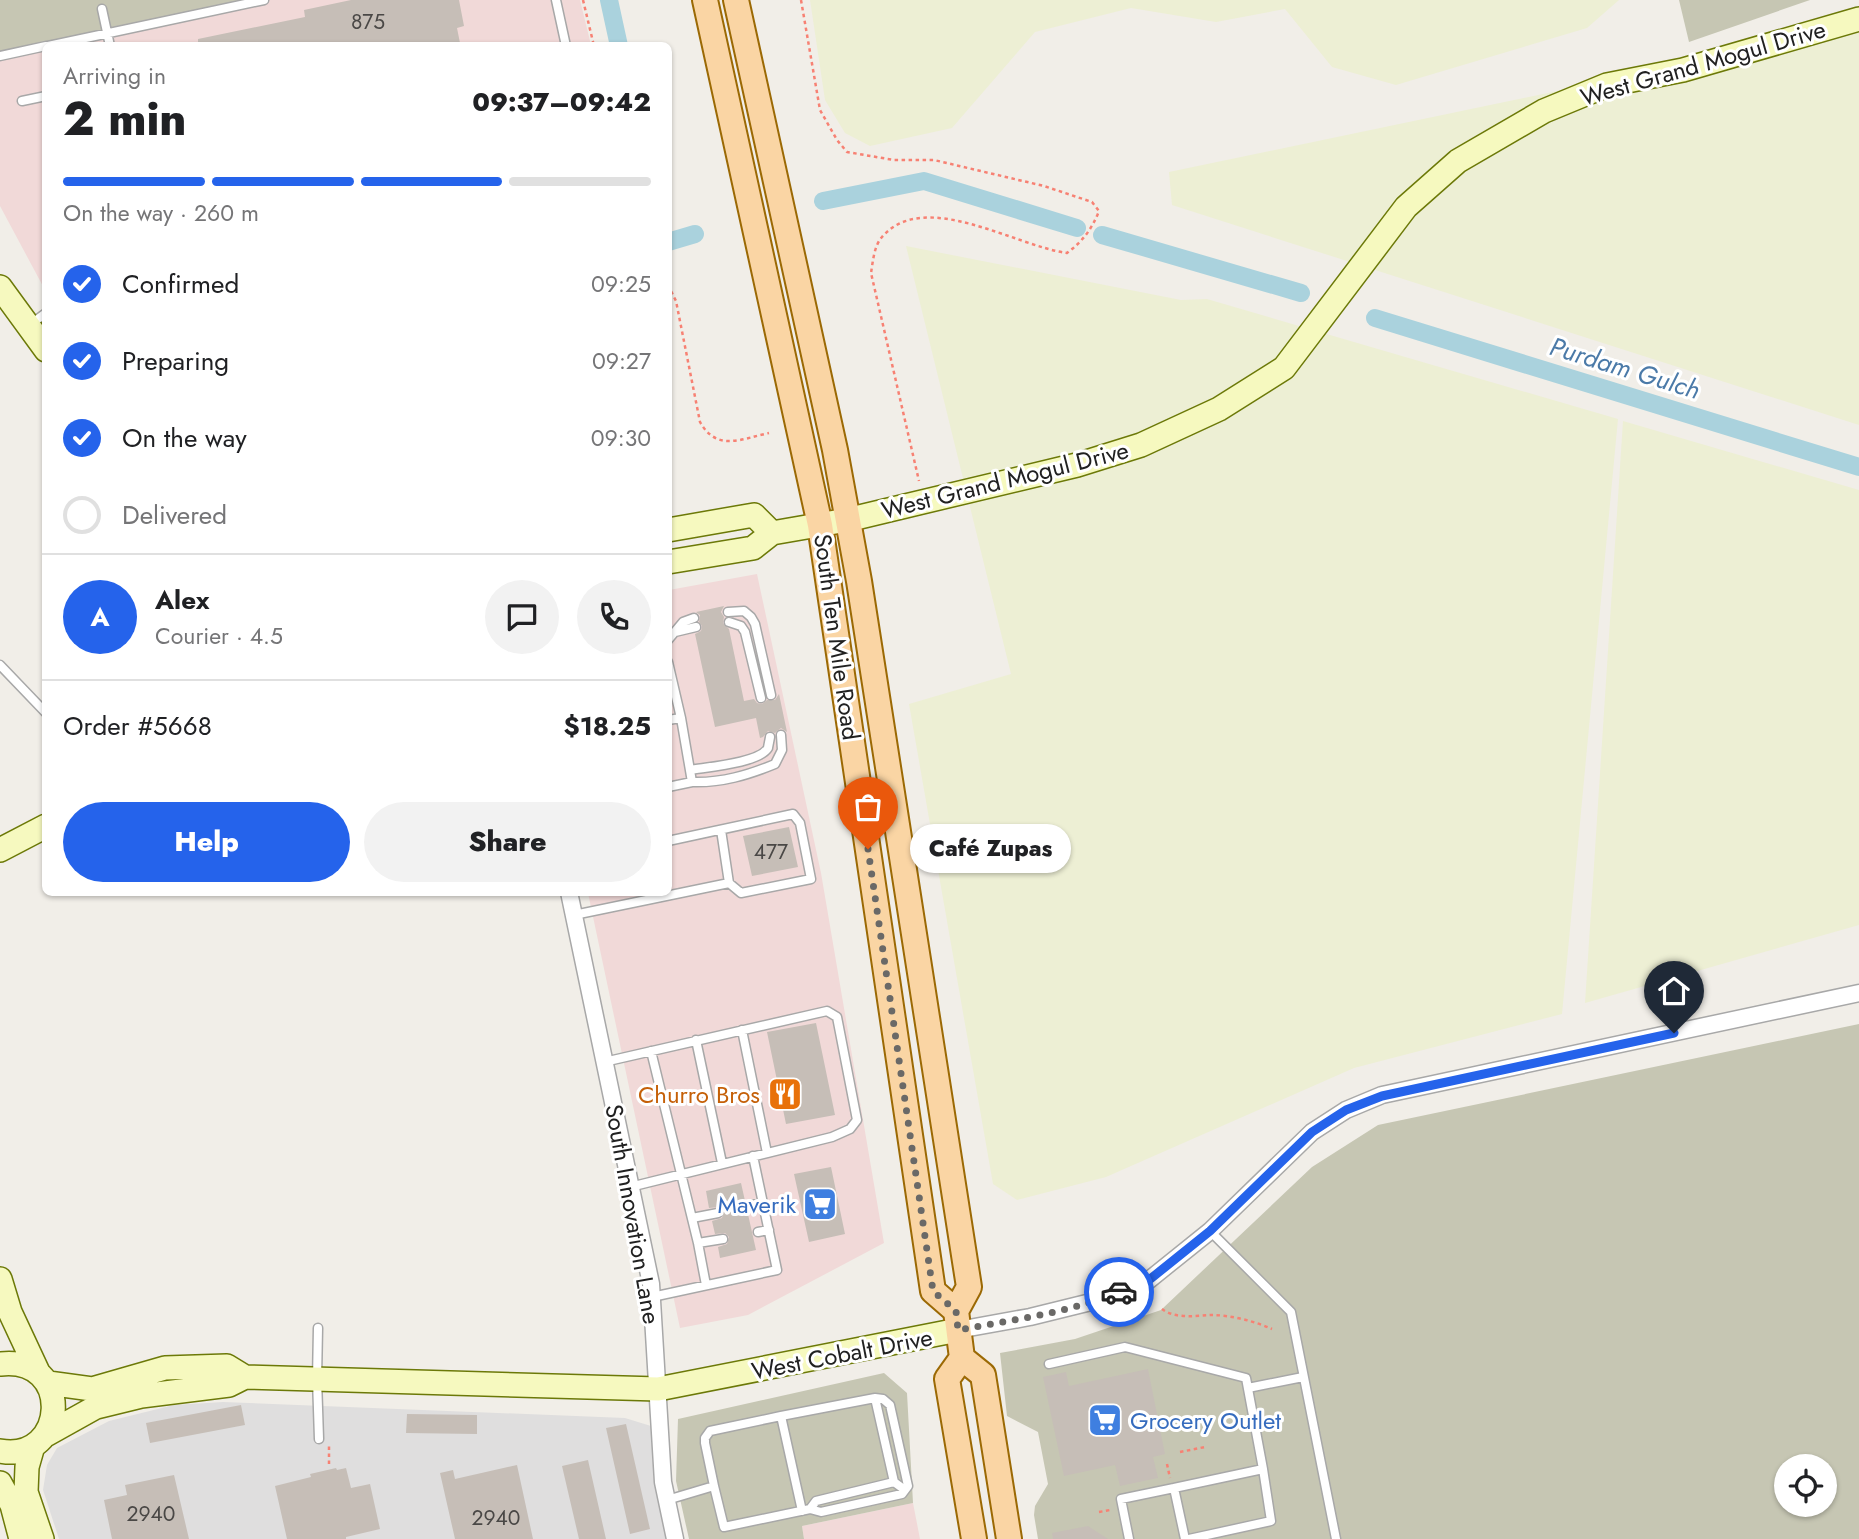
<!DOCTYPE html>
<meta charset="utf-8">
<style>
:root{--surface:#fff;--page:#f2f2f2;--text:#202124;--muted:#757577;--line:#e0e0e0;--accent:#2563eb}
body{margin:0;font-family:Jost,sans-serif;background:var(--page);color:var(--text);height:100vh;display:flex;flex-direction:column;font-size:26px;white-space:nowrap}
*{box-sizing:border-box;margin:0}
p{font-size:23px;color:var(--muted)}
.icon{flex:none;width:38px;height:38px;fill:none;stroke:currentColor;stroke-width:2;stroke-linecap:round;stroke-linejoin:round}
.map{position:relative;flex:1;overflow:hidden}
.details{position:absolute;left:42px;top:42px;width:630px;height:854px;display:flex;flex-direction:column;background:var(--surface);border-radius:10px;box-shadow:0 2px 5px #0004}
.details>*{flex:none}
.controls{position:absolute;left:1774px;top:1454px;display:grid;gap:14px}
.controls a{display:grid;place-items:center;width:63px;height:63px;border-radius:50%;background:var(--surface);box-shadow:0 2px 5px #0004;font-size:35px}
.pin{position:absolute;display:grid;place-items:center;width:60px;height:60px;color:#fff;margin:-72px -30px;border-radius:50% 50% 50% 0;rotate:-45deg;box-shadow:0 0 7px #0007}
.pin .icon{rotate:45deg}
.courier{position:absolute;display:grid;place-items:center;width:70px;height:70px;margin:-35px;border:5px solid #2563eb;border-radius:50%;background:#fff;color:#222;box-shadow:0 2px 9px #0007}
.bubble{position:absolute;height:49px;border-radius:24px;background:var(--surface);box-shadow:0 2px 5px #0004;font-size:23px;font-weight:800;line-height:49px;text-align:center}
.headline em{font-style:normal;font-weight:800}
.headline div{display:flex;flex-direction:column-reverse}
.headline{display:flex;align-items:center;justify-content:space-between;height:119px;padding:0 21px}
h1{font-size:46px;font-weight:800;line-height:52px}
.bar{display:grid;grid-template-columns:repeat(4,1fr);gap:10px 7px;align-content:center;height:84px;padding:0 21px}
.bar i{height:9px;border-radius:5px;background:var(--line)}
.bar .on{background:var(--accent)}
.bar p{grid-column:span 4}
.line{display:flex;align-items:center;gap:18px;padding:0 21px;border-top:2px solid var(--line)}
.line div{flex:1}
.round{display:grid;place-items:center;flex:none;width:74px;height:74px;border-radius:37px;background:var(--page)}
ol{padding:0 21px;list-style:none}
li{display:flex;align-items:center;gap:21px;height:77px}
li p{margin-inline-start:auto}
li .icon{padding:7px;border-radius:50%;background:var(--accent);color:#fff;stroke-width:4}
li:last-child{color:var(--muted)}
li i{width:38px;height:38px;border:4px solid var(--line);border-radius:50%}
.button{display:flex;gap:14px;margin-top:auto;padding:14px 21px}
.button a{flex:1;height:80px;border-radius:42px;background:var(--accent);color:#fff;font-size:28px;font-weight:800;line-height:80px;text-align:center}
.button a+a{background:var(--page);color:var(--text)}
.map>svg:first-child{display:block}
.residential{fill:#dfdede}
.commercial{fill:#f1d9d8}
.construction{fill:#c6c6b3;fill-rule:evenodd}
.farmland{fill:#edefd4}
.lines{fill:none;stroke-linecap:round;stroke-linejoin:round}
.canal{stroke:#aad2dd;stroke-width:18}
.building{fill:#c6beb7}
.lane-casing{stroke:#a8a8a8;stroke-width:11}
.street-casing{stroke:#a8a8a8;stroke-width:19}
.secondary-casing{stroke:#6c7908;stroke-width:26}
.primary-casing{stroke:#9b6904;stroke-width:28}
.path{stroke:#f78173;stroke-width:2.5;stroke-dasharray:3.5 3.5;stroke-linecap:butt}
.lane{stroke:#fff;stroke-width:8}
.street{stroke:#fff;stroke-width:16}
.secondary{stroke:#f6f9bf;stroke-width:23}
.primary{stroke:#fad5a4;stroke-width:24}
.done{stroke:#6a6967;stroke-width:7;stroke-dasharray:0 12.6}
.route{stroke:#2563eb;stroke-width:9}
.labels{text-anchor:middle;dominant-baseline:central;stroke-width:6;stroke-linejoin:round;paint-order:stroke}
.number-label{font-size:21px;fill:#4a4846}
.street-label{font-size:24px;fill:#212121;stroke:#fff}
.food-label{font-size:24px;fill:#c56008;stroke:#fff;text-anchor:end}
.shop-label{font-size:24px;fill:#366cbe;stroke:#fff;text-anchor:end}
.water-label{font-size:26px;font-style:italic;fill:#4b7aa8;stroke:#fff}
</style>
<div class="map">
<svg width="1859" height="1539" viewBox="0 0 1859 1539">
<rect width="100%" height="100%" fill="#f1eee8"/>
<path class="residential" d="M223 1402 625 1418 651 1426 654 1482 666 1539H59L43 1490 47 1465 57 1448 109 1421 174 1405Z"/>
<path class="commercial" d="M266 0H580L591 45 63 46Z
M45 49V290L0 206V59Z
M757 574 821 873 884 1243 748 1315 680 1328 588 893 668 892 669 590Z
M913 1503 920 1539H804L802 1526Z"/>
<path class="construction" d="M0 0H265L0 59Z
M1679 0H1810L1689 42Z
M1859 1024V1539H1038L1034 1515 1035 1506 1048 1484 1038 1432 1007 1416 1000 1353 1075 1339 1161 1310 1312 1167 1378 1125ZM1787 1466H1825V1505H1787Z
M884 1373 907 1393 913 1503 802 1526 804 1539H689L676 1481 678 1419Z"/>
<path class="farmland" d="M810 0H1619L1587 28 1396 85 1332 67 1285 9 1216 22 1131 8 1035 32 952 128 870 146 845 133 825 100Z
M1859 28V425L1172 205 1169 172Z
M906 246 1181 300 1207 299 1618 419 1562 1014 1354 1068 1106 1177 1017 1200 993 1184 909 704 1011 674Z
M1623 421 1859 490V925L1585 1003Z"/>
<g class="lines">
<path class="canal" d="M609 0 619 46
M823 201 924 181 1077 228
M1102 235 1301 293
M668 242 695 234
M1375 318 1859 467"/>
</g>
<path class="building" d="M351 0H459L464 26 457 28 460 43 450 46H198V39L305 17 304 10Z
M724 606 721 612 724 617 723 623 729 629 744 701 754 699 757 703 762 704 767 700H775L779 694 787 732 781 728 775 733 768 731 763 737 760 738 756 718 715 727 695 634 701 631 702 626 699 622 700 615 696 612Z
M789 827 798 867 752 876 743 836Z
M816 1023 835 1115 786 1124 767 1032Z
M831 1167 845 1234 809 1242 794 1174Z
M741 1183 756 1250 720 1258 718 1247 727 1244 729 1237 725 1233 715 1234 712 1221 722 1218 724 1211 719 1207 709 1208 706 1191Z
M1148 1369 1165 1454 1153 1457 1158 1478 1120 1486 1115 1465 1064 1476 1043 1377 1066 1372 1069 1386Z
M241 1405 245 1425 150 1443 146 1423Z
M407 1414 477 1415V1434L406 1433Z
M626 1424 650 1529 630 1534 606 1428Z
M588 1460 606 1539H579L562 1466Z
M517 1465 533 1539H455L440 1473 453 1470 455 1479Z
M336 1468 337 1470 346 1468 351 1488 370 1484 380 1529 346 1537V1539H287L275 1486 311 1477 310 1474Z
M174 1475 189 1539H112L104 1500 127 1495 125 1485Z
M1088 1526 1108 1539H1053L1052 1533Z"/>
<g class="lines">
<g class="lane-casing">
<path id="lane" d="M556 0 566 46
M102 9 110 46
M48 46 264 0
M0 56 46 46
M22 101 46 96
M31 324 46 313
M728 612 744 611 751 617 755 624 771 695
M729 622 741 626 745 632 761 698
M675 632 696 627
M668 640 683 622 694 618
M668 662 681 718
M0 665 46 713
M668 720 681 718 692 782 668 787
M690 770C707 767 759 763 768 748 768 747 770 738 770 737
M692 782C722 783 748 775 775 764L782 750 781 735
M668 841 793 814 800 823 811 879 741 893 729 883
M574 915 729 883 721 830
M742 1030 767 1153
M696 1040 722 1163
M651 1051 698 1243 706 1285
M604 1062 827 1011 837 1017 857 1120 850 1129 832 1137 630 1187
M752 1205 763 1202
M692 1218 718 1213
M1210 1231 1291 1312 1336 1539
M758 1232 769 1230
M698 1243 723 1239
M652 1297 777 1270 753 1156
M318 1328 317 1379 319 1439
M1049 1364 1125 1347 1246 1378 1263 1469 1174 1488 1185 1539
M1248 1388 1303 1377
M875 1398 894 1482 905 1490
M714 1486 705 1443V1438L710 1431 781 1416 802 1511
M667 1500 714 1486 724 1527 810 1509 821 1512 902 1494 908 1486 890 1405 883 1399 875 1398 781 1416
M810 1509 816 1501 894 1482
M1129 1539 1121 1499 1174 1488
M1189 1539 1271 1521 1263 1469"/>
</g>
<g class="street-casing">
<path id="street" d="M569 892 651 1284 663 1482 675 1539
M958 1330 1030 1317 1099 1300 1149 1280 1210 1231 1312 1132 1346 1110 1382 1095 1859 993"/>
</g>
<g class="secondary-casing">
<path id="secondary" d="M0 287 46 350
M668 530 754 515 772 533
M668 562 753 548 772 533 847 520 1077 465 1141 445 1219 409 1284 368 1406 207 1458 161 1544 111 1607 85 1683 70 1859 19
M0 850 46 826
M0 1279 10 1312 38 1372
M0 1364C74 1355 68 1463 0 1451
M48 1383 92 1389 165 1368 227 1366 245 1377
M44 1436 96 1407 141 1396 229 1385 245 1377 658 1389 958 1330
M33 1446 27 1467 26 1492 42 1539
M0 1483 12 1505 21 1539"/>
</g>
<g class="primary-casing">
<path id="primary" d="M705 0 820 525 933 1291 956 1311
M736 0 835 450 859 581 969 1287 956 1311 962 1358 947 1379 974 1539
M962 1358 983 1375 1009 1539"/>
</g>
<path class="path" d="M583 0 594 46
M801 0 820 110 837 140 847 152 894 160H934L1044 186 1092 202 1099 211C1092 229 1082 242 1067 253 1015 246 924 188 882 237 874 246 873 261 871 273L919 481
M668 285 676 301 700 422C717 452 741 439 769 433
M1162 1309C1175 1319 1195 1316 1211 1315 1231 1315 1254 1321 1272 1329
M1180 1452 1205 1447
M329 1464V1446
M1167 1464 1170 1478
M1099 1512 1110 1510"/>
<use href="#lane" class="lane"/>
<use href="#street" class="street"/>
<use href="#secondary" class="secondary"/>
<use href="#primary" class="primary"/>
</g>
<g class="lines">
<path class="done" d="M868 849 933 1291 956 1311 958 1330C1012 1320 1068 1313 1119 1292"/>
<path class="route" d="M1119 1292 1149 1280 1210 1231 1312 1132 1346 1110 1382 1096 1674 1033"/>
</g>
<defs>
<g id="restaurant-square" transform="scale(1.75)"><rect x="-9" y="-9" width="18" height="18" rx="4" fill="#e8710a" stroke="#fff"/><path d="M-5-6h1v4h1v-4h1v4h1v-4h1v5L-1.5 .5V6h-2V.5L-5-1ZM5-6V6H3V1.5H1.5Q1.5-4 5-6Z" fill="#fff"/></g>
<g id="supermarket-square" transform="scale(1.75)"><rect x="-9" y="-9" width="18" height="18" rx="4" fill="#3f7fe0" stroke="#fff"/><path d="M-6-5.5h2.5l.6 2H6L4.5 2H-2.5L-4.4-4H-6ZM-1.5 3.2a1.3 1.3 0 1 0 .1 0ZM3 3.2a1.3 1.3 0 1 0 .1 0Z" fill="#fff"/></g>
</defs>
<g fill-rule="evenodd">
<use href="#restaurant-square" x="785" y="1094"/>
<use href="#supermarket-square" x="820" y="1204"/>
<use href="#supermarket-square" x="1105" y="1420"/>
</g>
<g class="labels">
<g class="number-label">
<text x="368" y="22">875</text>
<text x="771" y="852">477</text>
<text x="151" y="1514">2940</text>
<text x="496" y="1518">2940</text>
</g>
<g class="street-label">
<text transform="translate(1703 63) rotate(-16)">West Grand Mogul Drive</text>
<text transform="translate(1005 480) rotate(-14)">West Grand Mogul Drive</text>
<text transform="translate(837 637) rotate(82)">South Ten Mile Road</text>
<text transform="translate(633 1214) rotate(80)">South Innovation Lane</text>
<text transform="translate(842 1354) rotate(-11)">West Cobalt Drive</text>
</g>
<g class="food-label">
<text x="760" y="1094">Churro Bros</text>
</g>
<g class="shop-label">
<text x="796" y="1204">Maverik</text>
<text x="1130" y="1420" text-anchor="start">Grocery Outlet</text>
</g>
<g class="water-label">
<text transform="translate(1625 368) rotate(17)">Purdam Gulch</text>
</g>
</g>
</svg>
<div class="controls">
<a><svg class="icon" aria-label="locate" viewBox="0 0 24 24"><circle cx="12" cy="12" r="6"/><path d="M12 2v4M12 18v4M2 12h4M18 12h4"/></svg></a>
</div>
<div class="pin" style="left:868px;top:849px;background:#ea580c"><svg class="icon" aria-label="bag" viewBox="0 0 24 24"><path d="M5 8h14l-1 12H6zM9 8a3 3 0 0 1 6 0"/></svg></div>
<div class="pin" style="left:1674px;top:1033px;background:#1f2937"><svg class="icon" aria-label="home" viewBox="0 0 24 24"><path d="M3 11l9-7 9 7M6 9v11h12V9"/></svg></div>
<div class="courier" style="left:1119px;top:1292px"><svg class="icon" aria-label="car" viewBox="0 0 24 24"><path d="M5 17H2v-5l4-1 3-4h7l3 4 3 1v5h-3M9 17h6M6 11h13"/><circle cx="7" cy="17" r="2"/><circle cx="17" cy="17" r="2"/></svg></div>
<div class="bubble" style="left:910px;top:824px;width:161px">Café Zupas</div>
<section class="details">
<div class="headline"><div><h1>2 min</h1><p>Arriving in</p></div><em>09:37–09:42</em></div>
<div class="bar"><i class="on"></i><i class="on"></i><i class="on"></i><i></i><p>On the way · 260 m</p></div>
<ol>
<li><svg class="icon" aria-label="check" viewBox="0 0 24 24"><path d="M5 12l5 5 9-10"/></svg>Confirmed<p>09:25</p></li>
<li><svg class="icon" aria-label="check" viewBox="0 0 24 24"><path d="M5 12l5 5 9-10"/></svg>Preparing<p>09:27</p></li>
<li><svg class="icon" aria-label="check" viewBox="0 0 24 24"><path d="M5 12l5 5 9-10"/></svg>On the way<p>09:30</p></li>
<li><i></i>Delivered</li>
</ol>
<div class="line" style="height:126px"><b class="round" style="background:var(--accent);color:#fff">A</b><div><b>Alex</b><p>Courier · 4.5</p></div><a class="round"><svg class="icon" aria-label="chat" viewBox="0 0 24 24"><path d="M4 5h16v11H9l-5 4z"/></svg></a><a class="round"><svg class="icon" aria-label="phone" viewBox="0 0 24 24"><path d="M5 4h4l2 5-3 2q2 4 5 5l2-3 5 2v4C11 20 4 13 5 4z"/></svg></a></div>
<div class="line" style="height:91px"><div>Order #5668</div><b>$18.25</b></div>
<div class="button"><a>Help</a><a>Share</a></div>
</section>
</div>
